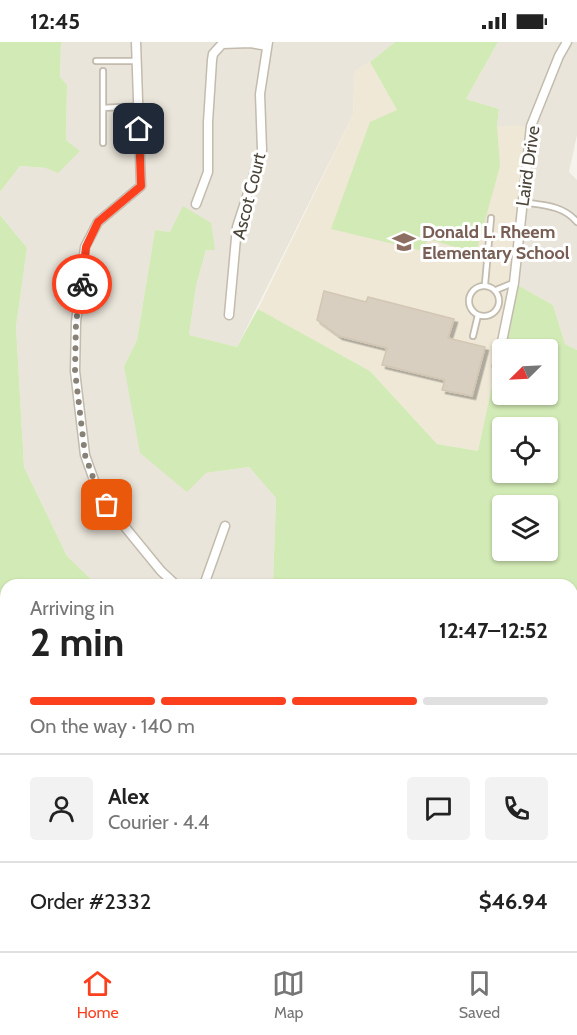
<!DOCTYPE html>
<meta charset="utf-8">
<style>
:root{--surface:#fff;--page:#f2f2f2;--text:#222;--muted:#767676;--line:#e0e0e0;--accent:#fc3f1d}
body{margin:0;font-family:Cabin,sans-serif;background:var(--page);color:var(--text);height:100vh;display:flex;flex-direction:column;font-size:22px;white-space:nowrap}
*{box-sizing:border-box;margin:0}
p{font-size:20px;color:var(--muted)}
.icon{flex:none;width:33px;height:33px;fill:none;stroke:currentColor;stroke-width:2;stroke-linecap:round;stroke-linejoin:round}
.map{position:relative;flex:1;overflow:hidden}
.side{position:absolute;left:0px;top:537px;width:578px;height:372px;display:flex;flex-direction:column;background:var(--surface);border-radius:18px 18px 0 0;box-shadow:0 2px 4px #0004}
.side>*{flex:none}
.needle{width:39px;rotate:246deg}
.buttons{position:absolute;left:492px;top:297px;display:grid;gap:12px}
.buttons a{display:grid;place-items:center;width:66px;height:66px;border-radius:6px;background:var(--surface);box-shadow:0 2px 4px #0004;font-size:30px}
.pin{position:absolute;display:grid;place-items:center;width:51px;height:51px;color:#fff;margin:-26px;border-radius:12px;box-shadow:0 3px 9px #0006}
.courier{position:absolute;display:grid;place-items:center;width:60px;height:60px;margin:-30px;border:4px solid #fc3f1d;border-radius:50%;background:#fff;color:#222;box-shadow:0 2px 8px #0007}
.summary em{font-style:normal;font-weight:700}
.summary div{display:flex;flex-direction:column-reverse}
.summary{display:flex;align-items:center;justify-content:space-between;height:102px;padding:0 30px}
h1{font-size:39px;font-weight:700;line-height:45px}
.bar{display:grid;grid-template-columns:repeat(4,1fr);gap:9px 6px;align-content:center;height:72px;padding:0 30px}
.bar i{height:8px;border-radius:4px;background:var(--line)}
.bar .active{background:var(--accent)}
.bar p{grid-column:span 4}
.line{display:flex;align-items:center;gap:15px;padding:0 30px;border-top:2px solid var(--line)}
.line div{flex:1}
.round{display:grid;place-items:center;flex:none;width:63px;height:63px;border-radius:6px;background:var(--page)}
.status{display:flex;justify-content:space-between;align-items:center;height:42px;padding:0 30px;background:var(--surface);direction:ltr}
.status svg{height:16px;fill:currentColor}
.tab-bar{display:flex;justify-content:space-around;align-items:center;height:84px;border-top:2px solid var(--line);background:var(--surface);font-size:16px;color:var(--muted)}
.tab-bar a{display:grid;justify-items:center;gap:3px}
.tab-bar .active{color:var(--accent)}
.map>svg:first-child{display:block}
.residential{fill:#eae5da}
.education{fill:#efe8d6}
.green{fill:#d2eab5;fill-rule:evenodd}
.building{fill:#d8cfc1;stroke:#d3c7b4;stroke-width:1.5;filter:url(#shadow)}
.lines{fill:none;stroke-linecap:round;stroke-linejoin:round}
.service-casing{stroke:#c2bbae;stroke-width:8}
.minor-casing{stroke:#c2bbae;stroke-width:11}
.service{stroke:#fff;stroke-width:4.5}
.minor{stroke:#fff;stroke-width:8}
.done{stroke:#878178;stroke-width:6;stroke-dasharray:0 10.8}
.route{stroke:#fc3f1d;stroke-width:8}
.labels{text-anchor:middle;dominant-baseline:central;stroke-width:6;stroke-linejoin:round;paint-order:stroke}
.street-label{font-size:18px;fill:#4b4439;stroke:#fff}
.education-label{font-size:18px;font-weight:bold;fill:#785e54;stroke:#fff;text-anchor:start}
</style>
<div class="status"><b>12:45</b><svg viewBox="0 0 49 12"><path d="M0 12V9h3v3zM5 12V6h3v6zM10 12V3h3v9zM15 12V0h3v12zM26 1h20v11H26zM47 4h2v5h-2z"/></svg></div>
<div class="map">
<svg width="577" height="909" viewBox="0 0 577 909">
<defs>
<filter id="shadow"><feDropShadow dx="3.5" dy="3.5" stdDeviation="0" flood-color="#0004"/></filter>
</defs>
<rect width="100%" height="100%" fill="#f6f3ec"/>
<path class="residential" d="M61 0H395L370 20 355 29 353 73 237 305 189 293 196 244 206 208 215 207 170 190 155 188 137 298 124 324 206 431 249 425 276 456 273 543H97L67 514 24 425 16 285 27 206 0 173V150L20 124 46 126 80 109 66 98 67 44 60 35Z
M498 0H577V93L569 130 577 138V308L565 302 553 263 514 241 531 85 497 84 499 67 466 57Z
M0 649 6 651V821H0Z
M0 882 6 883V903H100L110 909H0Z"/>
<path class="education" d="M370 20 397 68 497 84H531L514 241 478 409 437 402 370 329 258 267 353 73 355 29Z"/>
<path class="green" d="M0 0H61L60 35 67 43 66 98 80 109 58 131 46 126 20 124 0 150Z
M395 0H498L466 57 499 67 497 84 500 124 476 211 428 197 423 209 331 187 370 80 397 68 370 20Z
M183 164 211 181 215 208H206L196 244 189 293 237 305 258 267 370 329 437 402 478 409 514 241 553 263 565 302 577 308V909H110L100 903H572V543H273L276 456 249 425 206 431 187 450 140 411 124 324 137 298 155 188 170 190ZM502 308H548V352H502ZM502 386H548V430H502ZM502 464H548V508H502Z
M0 173 27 206 16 285 24 425 67 514 97 543H6V651L0 649Z
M0 821H6V883L0 882Z"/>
<path class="building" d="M324 249 366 260 368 255 454 277 448 296 485 305 472 354 442 348 445 338 382 323 387 306 339 294 317 278Z"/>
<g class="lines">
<g class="service-casing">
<path id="service" d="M96 19H137
M103 29V66
M103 101V66L138 64
M522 160C542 163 563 163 577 180
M485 242 491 176
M469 259a15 15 0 1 1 30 0a15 15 0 1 1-30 0Z
M496 248 513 241
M473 294 478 273"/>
</g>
<g class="minor-casing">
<path id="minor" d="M136 0 141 144 98 180 85 205 76 280 75 329 85 413 95 441 107 463 161 529 176 543
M196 162 208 130V80L212 18 213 12 222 2 250 1 267 4
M229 273 237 185 262 108 260 52 268 0
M497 324 514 241 531 84 559 14 567 0
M204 543 225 484
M0 666 6 667"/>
</g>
<use href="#service" class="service"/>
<use href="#minor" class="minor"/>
</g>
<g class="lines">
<path class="done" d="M82 242 76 280 75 329 85 413 95 441 107 463"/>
<path class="route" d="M82 242 86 205 98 180 141 144 139 87"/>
</g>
<defs>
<g id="school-bare" transform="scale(1.8)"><path d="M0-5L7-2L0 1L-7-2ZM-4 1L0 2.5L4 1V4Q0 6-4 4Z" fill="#8d6e63" stroke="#fff" stroke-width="2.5" paint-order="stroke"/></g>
</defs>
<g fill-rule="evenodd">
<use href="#school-bare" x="404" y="200"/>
</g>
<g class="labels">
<g class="street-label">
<text transform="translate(528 124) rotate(-82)">Laird Drive</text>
<text transform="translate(249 154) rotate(-76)">Ascot Court</text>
</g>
<g class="education-label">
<text x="422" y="190">Donald L. Rheem<tspan x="422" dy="21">Elementary School</tspan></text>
</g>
</g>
</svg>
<div class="buttons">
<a><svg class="needle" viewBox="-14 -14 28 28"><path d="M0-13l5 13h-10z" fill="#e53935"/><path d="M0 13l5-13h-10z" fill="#767676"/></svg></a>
<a><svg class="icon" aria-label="locate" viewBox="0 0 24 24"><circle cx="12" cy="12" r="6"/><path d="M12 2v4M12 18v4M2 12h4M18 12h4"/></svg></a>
<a><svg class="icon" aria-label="layers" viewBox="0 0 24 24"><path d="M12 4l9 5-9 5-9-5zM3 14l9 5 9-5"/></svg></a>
</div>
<div class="pin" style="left:107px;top:463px;background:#ea580c"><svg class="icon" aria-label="bag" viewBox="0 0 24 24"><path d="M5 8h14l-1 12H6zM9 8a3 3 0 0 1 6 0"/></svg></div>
<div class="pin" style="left:139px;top:87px;background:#1f2937"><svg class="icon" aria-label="home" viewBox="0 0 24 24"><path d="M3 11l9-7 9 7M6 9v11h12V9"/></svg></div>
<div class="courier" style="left:82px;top:242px"><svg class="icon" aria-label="bike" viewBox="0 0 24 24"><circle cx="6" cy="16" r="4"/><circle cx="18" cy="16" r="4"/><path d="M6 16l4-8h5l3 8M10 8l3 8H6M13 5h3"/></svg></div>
<section class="side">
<div class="summary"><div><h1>2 min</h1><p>Arriving in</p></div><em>12:47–12:52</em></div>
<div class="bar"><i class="active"></i><i class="active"></i><i class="active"></i><i></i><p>On the way · 140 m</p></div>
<div class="line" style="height:108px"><a class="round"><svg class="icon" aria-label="person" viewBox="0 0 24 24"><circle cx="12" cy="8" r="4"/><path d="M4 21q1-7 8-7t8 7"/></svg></a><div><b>Alex</b><p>Courier · 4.4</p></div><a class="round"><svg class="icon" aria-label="chat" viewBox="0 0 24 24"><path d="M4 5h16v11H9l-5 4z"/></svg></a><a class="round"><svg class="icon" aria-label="phone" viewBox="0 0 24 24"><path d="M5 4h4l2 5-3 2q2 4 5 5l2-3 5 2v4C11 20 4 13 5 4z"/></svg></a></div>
<div class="line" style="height:78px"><div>Order #2332</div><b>$46.94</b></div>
</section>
</div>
<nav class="tab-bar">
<a class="active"><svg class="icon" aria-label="home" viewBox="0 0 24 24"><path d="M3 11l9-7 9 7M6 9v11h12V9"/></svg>Home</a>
<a><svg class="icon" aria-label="map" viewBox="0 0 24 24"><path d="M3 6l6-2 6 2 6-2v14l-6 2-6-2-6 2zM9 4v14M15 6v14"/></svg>Map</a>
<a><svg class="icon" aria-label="saved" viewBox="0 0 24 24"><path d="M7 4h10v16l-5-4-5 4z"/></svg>Saved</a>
</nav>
